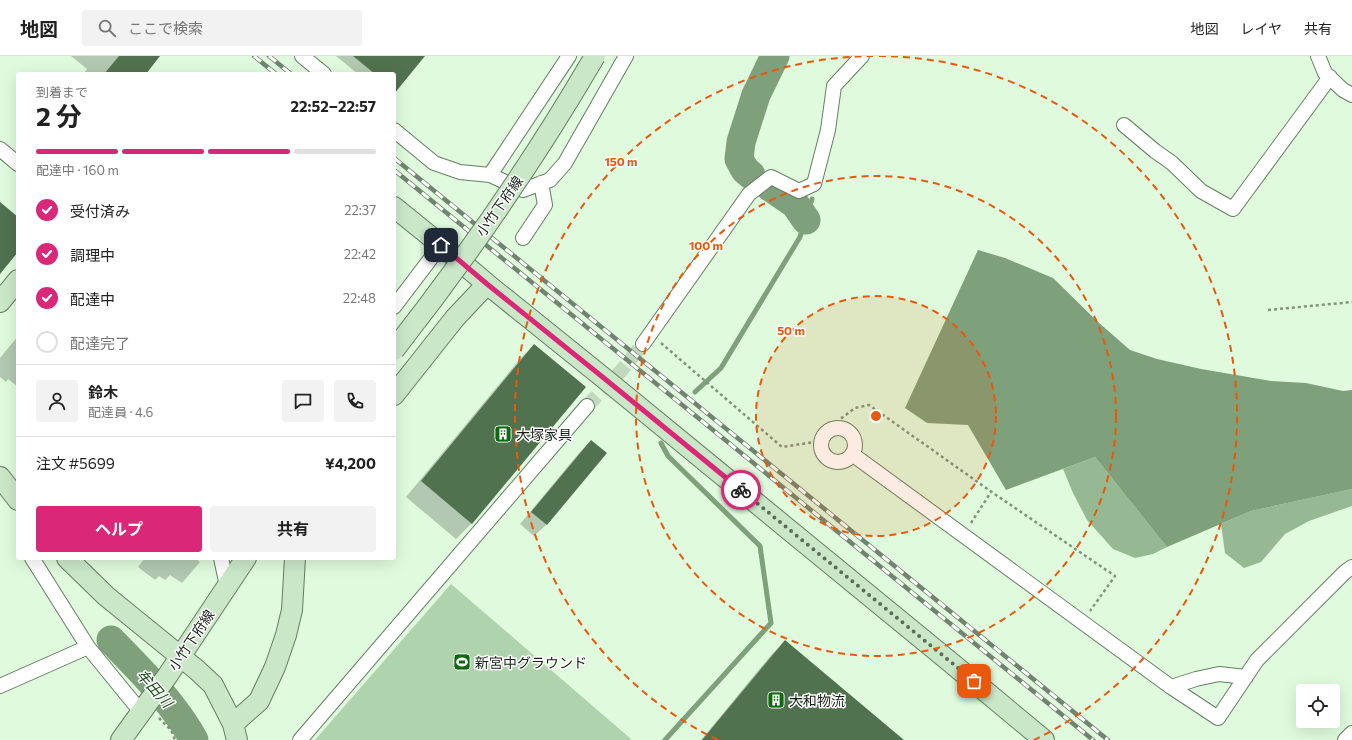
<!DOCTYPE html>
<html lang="ja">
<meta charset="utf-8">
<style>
:root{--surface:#fff;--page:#f2f2f2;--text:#222;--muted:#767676;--line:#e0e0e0;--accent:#db2777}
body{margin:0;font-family:Commissioner,"Noto Sans JP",sans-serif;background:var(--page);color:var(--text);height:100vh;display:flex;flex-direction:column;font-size:15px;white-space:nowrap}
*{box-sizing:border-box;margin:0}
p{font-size:13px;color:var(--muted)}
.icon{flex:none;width:22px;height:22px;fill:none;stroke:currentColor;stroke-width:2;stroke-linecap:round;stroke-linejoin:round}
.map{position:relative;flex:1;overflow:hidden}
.sheet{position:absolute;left:16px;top:16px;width:380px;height:488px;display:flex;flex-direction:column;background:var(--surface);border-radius:4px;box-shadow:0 4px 16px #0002}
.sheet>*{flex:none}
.tools{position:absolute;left:1296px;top:628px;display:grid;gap:8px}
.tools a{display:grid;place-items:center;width:44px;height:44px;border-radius:4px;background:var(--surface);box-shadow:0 4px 16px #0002;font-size:20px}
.pin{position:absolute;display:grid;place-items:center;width:34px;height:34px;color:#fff;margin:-17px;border-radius:8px;box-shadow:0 2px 6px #0006}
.courier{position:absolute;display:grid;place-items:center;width:40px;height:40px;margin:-20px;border:3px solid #db2777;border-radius:50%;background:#fff;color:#222;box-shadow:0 1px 5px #0007}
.summary em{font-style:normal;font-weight:700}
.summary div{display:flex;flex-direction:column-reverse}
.summary{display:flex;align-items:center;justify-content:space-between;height:68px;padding:0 20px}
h1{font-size:26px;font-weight:700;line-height:30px}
.bar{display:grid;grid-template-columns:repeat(4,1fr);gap:6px 4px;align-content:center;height:48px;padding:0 20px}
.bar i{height:5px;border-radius:3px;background:var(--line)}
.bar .selected{background:var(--accent)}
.bar p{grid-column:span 4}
.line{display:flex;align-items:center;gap:10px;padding:0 20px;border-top:1px solid var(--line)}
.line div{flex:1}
.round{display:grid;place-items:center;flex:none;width:42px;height:42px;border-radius:4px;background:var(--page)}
ol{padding:0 20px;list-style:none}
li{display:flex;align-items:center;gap:12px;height:44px}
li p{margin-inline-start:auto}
li .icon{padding:4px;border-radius:50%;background:var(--accent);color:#fff;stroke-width:4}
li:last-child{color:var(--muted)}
li i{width:22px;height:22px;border:2px solid var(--line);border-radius:50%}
.action{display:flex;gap:8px;margin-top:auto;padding:8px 20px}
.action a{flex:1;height:46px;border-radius:4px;background:var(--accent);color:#fff;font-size:16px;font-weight:700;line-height:46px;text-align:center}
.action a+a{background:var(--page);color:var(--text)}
header{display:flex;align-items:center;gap:24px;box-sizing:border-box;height:56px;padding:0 20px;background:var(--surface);border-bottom:1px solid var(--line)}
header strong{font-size:19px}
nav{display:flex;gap:22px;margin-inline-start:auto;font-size:14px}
.search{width:280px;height:36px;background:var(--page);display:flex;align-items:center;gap:10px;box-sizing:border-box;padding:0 14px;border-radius:4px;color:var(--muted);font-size:15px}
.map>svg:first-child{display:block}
.green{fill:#afd3ac}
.forest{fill:#96b993}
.water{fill:#7ea07b}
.shadow{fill:#0003}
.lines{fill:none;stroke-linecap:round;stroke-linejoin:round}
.stream{stroke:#7ea07b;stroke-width:5}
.river{stroke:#7ea07b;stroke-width:29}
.building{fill:#51724f}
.street-tunnel{stroke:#c1d9be;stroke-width:14;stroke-dasharray:14 7;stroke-linecap:butt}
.street-casing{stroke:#657e63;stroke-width:16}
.secondary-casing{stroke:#657e63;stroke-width:22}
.path{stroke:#80937e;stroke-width:2.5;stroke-dasharray:3 3;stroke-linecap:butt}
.street{stroke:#fff;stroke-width:14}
.secondary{stroke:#cae7c8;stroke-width:20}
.rail-casing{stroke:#728471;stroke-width:4.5}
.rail{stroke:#fff;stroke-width:3;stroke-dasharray:9;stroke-linecap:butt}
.secondary-bridge-casing{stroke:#657e63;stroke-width:22;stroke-linecap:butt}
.secondary-bridge{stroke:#cae7c8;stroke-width:20}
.done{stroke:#5c6c5a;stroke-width:4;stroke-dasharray:0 7.2}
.route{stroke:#db2777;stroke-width:5}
.ring{fill:none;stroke:#e8590c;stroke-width:2;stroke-dasharray:7 5}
.labels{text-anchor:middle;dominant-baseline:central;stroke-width:3;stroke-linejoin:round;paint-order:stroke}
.street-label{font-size:14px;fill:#151f14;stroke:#fff}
.poi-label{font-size:14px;fill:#151f14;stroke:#fff;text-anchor:start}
.water-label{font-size:15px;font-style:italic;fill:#1c4d1a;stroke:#fff}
.centre{fill:#e8590c;stroke:#fff;stroke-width:2}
.ring-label{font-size:12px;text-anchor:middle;font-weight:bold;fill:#e8590c;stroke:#fff;stroke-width:3;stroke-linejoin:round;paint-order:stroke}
</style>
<header>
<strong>地図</strong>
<div class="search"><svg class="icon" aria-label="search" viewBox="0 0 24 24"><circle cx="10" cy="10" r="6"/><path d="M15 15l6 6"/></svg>ここで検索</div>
<nav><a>地図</a><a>レイヤ</a><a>共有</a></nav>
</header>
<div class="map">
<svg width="1352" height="684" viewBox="0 0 1352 684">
<rect width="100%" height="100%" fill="#dffadc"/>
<path class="green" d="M451 528 631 683 630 684H315Z"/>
<path class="forest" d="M1095 401 1167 491 1153 498 1135 502 1113 493 1087 464 1073 437 1063 413Z
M1352 433V450L1309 465 1285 478 1261 506 1244 512 1225 497 1221 468 1251 455Z"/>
<path class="water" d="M978 194 1005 202 1053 222 1098 266 1130 294 1157 303 1201 313 1271 325 1306 327 1343 335 1352 334V433L1251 455 1167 491 1095 401 1006 434 968 369 927 367 905 352Z"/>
<path class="shadow" d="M71 0H159L145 18H83L87 13Z
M336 0H423L394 36V18H358Z
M18 280V331L8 323 6 326 0 321V302Z
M534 289 584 331 471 468 456 483 406 441 519 304Z
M591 385 605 397 546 469 534 480 520 468 579 397Z
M145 502H197L196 503 200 506 182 527 170 519 165 524 159 520 155 524 138 511Z
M785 586 903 684H701L771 599Z"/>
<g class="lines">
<path class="stream" d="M695 336 721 312 800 181 812 143
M661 387 668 400 760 490 771 567 665 684"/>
<path class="river" d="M751 119 745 114 739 103 741 86 756 39 775 0
M770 131 795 148 806 164
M111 584C141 615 173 646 194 684"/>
</g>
<path class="building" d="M119 0H160L146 18H104Z
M353 0H425L394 38V18H375Z
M0 146 18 161V196L0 218Z
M534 288 586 331 472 468 421 425Z
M591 384 607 397 547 469 531 456Z
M785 584 904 684H702Z"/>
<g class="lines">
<path class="street-tunnel" d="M587 350 621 315 643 288"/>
<g class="street-casing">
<path id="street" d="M302 0 324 18
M1318 0 1325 17 1343 34 1352 39
M1124 69 1155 95 1172 107 1201 135 1233 153 1330 21
M394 74 434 107 460 116 490 119 523 134 550 124 565 107 626 0
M0 93 18 108
M490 119 569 0
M523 182 545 149 541 127
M394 251 441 189
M643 288 749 138 771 121 799 135 814 128 828 74 834 30 862 0
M821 389a17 17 0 1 1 34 0a17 17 0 1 1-34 0Z
M852 398 1171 631 1218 662 1257 604 1345 516 1352 511
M32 502 88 591 141 656
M221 502 227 530
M0 630 88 591
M1171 631 1196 623 1219 618 1246 621
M300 684 587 350
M1345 684 1352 677"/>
</g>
<g class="secondary-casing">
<path id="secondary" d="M394 151 441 189 487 228 605 323 949 605 1044 684
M0 246 18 224
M394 339 455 262 487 228
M0 421 18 444
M67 502 106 540 197 614 213 629 233 668 237 684
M233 668 259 645 275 611 286 579 292 554 295 502
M121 684 168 619 246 502"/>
</g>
<path class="path" d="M1268 254 1352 246
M661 287 782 391 821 385
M842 373 839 364 855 352 869 349 996 439 1115 520 1090 555
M971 467 991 436
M159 662 171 674 175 684"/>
<use href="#street" class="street"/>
<use href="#secondary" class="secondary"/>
<g class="rail-casing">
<path id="rail" d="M254 0 276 18
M269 0 291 18
M394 102 1108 684
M394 114 1093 684"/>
</g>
<use href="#rail" class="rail"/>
<g class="secondary-bridge-casing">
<path id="secondary-bridge" d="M394 294C467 201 535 103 595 0"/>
</g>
<use href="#secondary-bridge" class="secondary-bridge"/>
</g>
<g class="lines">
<path class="done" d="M741 434 974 625"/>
<path class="route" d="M441 189 487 228 605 323 741 434"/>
</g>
<circle cx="876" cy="360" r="120" fill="#e8590c" fill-opacity=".12"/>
<g class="ring">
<circle cx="876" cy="360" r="120"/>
<circle cx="876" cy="360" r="240"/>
<path d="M718 684A360 360 0 0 1 873 0M879 0A360 360 0 0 1 1034 684"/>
</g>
<defs>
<g id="building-square" transform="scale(0.9)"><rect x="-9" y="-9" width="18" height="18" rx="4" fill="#106910" stroke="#fff"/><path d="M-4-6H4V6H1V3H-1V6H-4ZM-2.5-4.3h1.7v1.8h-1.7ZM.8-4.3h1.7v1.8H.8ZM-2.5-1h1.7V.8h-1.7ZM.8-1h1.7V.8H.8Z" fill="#fff"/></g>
<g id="stadium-square" transform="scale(0.9)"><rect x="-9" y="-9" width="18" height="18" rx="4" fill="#106910" stroke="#fff"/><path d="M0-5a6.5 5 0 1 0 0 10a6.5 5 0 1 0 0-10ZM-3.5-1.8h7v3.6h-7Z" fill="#fff"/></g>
</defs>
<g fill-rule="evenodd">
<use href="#building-square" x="503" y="378"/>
<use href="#stadium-square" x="462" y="606"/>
<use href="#building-square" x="776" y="644"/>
</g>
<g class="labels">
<g class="street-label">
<text transform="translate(499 150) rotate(-55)">小竹下府線</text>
<text transform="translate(191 584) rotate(-56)">小竹下府線</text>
</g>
<g class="poi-label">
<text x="516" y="378">大塚家具</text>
<text x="475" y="606">新宮中グラウンド</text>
<text x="789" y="644">大和物流</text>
</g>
<g class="water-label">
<text transform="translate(155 632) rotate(49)">牟田川</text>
</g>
</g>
<circle cx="876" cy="360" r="6" class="centre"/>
<g class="ring-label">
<text x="621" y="110">150 m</text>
<text x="706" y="194">100 m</text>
<text x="791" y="279">50 m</text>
</g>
</svg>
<div class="tools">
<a><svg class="icon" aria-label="locate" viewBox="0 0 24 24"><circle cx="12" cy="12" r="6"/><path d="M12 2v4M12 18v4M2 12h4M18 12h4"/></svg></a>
</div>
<div class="pin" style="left:974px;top:625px;background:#ea580c"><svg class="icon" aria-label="bag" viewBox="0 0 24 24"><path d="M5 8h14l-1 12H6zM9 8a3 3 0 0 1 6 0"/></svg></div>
<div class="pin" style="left:441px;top:189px;background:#1f2937"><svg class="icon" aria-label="home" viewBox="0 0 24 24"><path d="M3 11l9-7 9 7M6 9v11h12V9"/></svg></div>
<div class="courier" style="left:741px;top:434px"><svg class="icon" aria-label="bike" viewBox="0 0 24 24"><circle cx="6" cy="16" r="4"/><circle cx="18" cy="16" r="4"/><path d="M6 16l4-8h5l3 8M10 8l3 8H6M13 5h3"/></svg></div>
<section class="sheet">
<div class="summary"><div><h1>2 分</h1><p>到着まで</p></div><em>22:52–22:57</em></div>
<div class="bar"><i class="selected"></i><i class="selected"></i><i class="selected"></i><i></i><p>配達中 · 160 m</p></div>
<ol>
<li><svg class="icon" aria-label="check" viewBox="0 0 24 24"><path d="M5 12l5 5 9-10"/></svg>受付済み<p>22:37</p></li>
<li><svg class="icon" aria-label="check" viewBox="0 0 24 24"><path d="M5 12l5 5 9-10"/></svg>調理中<p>22:42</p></li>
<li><svg class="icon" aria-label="check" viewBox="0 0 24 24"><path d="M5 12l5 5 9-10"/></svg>配達中<p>22:48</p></li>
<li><i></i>配達完了</li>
</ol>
<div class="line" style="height:72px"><a class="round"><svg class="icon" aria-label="person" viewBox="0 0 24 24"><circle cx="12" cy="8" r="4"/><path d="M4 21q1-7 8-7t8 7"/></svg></a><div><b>鈴木</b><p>配達員 · 4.6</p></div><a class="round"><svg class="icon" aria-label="chat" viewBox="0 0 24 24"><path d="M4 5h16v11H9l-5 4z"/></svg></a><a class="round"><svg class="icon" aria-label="phone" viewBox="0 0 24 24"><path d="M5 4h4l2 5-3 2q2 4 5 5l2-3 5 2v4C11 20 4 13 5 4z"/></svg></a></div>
<div class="line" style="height:52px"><div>注文 #5699</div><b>¥4,200</b></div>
<div class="action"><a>ヘルプ</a><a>共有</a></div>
</section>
</div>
